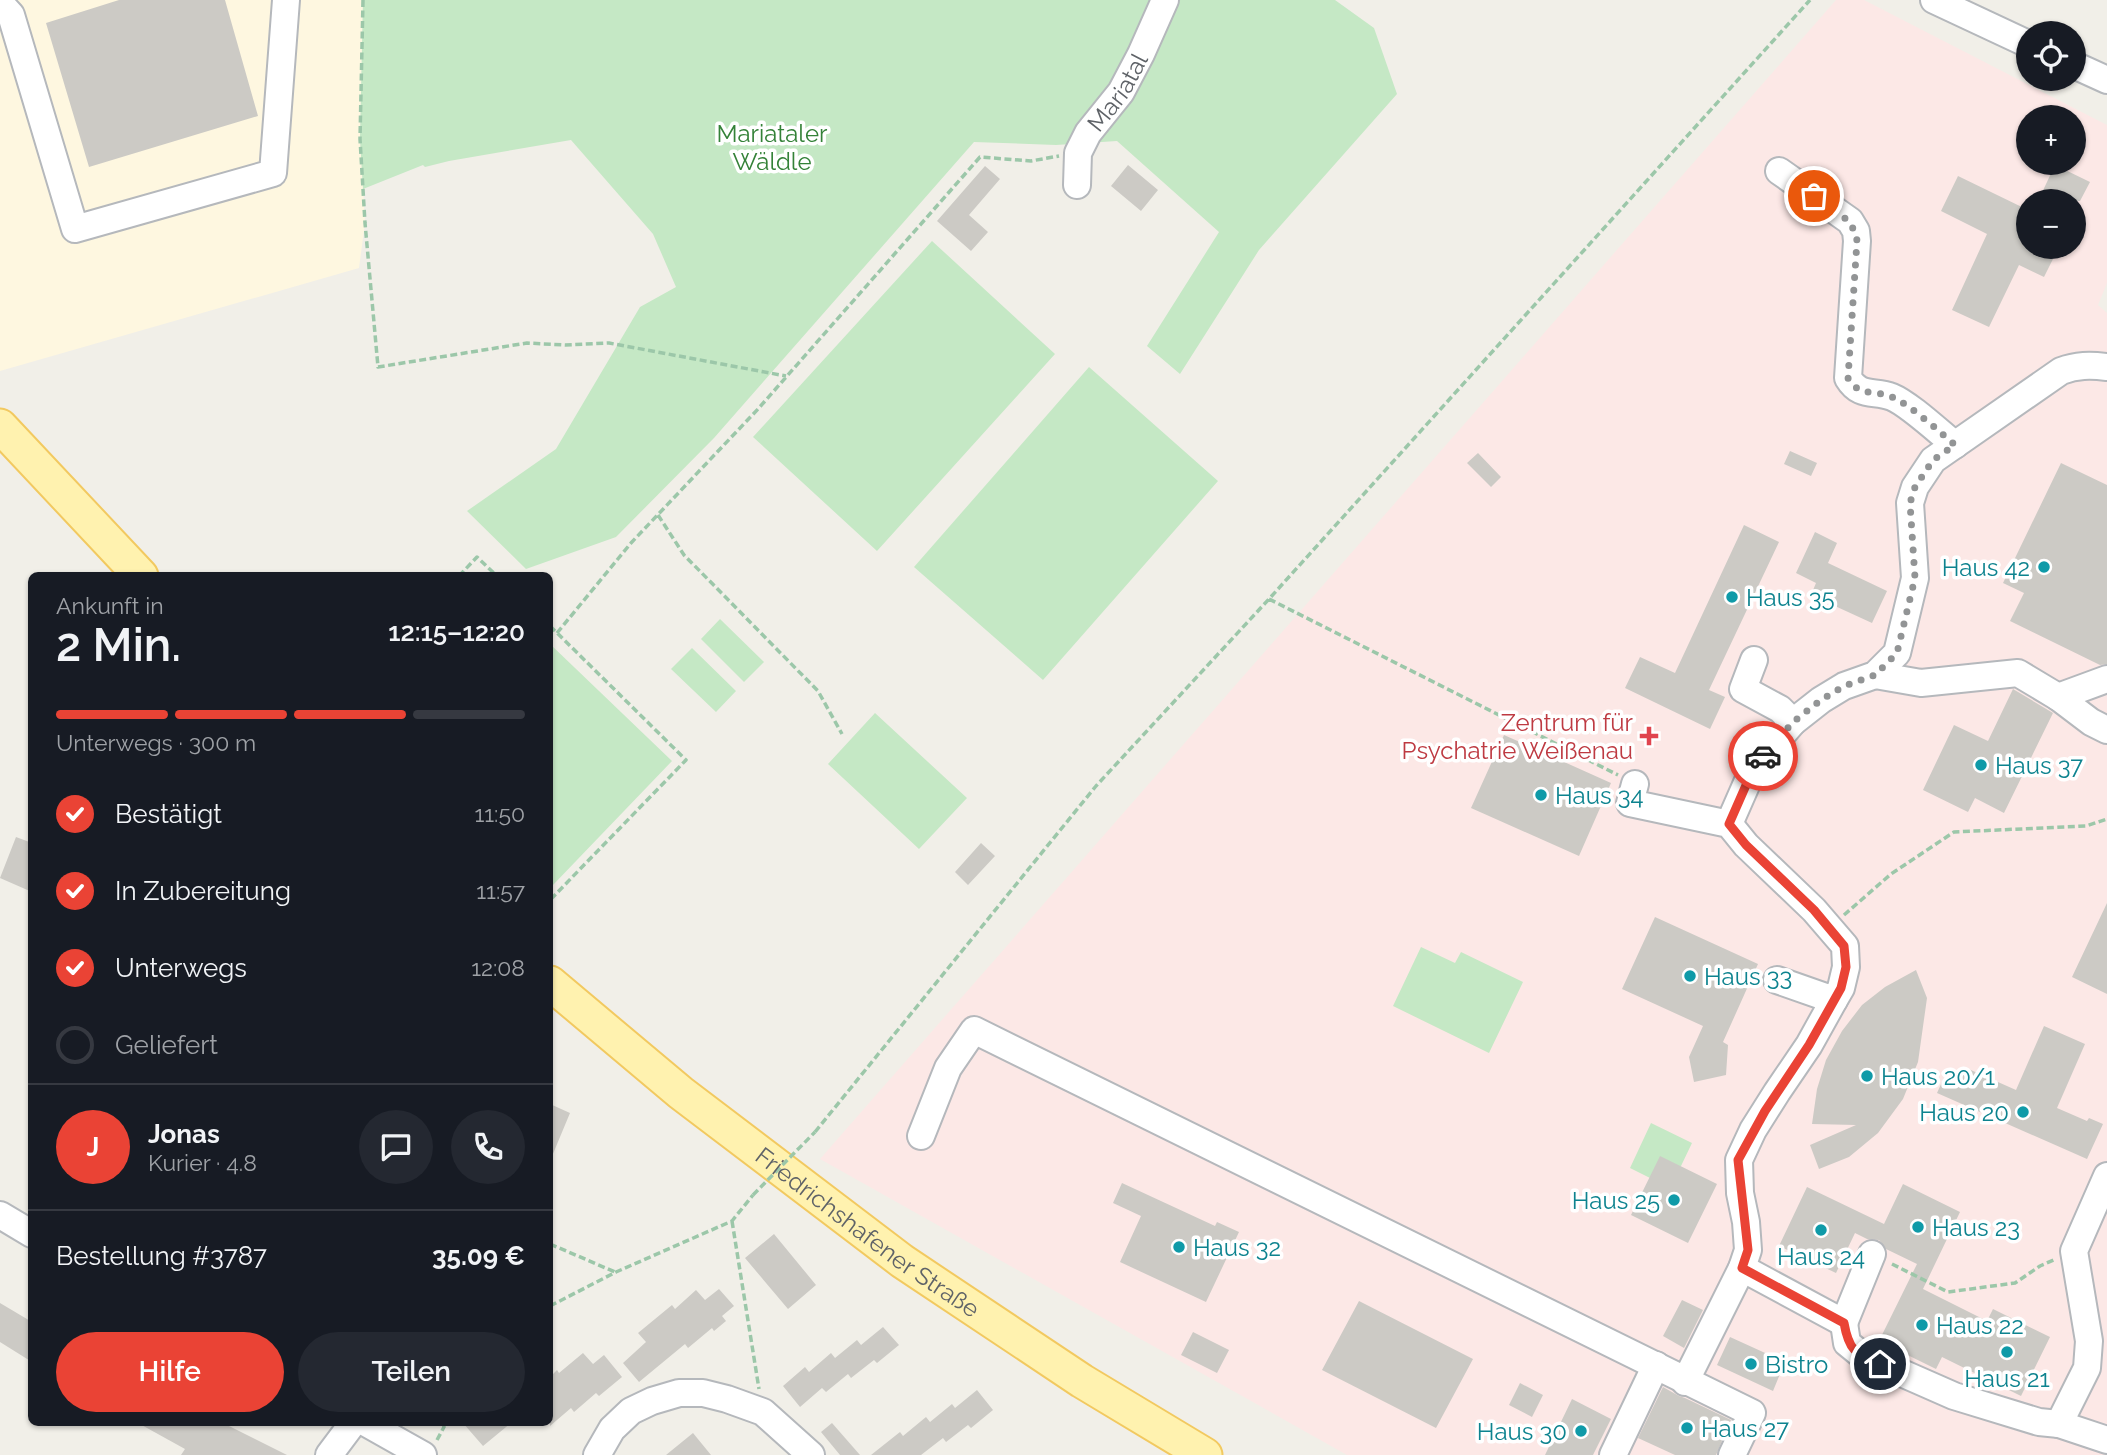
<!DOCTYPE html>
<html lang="de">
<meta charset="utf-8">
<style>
:root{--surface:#171b24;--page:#242831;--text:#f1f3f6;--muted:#9ea1a6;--line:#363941;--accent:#ea4335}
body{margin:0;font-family:Raleway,sans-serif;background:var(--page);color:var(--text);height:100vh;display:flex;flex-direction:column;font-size:26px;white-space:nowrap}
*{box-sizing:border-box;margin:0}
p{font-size:23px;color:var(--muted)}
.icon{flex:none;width:38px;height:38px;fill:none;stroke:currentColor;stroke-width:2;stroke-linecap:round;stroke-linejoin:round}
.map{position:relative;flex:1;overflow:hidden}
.details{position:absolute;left:28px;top:572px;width:525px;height:854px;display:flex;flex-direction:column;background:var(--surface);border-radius:10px;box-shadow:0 2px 5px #0004}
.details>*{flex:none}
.controls{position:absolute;left:2016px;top:21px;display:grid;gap:14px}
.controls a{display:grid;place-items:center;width:70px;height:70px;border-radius:50%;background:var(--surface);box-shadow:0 2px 5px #0004;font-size:35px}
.pin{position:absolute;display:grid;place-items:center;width:60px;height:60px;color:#fff;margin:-30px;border:4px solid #fff;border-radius:50%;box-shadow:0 2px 7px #0007}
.courier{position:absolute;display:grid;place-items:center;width:70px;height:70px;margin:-35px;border:5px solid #ea4335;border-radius:50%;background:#fff;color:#222;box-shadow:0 2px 9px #0007}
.head em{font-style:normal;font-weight:600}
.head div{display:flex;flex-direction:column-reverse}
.head{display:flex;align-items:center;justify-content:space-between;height:119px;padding:0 28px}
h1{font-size:46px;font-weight:600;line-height:52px}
.bar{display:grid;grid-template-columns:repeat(4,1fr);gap:10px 7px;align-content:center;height:84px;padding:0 28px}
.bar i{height:9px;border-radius:5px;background:var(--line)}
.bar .selected{background:var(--accent)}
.bar p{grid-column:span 4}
.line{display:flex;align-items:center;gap:18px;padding:0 28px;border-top:2px solid var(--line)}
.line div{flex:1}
.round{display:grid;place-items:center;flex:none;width:74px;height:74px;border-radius:37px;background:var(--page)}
ol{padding:0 28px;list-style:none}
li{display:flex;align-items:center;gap:21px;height:77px}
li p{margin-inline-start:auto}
li .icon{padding:7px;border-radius:50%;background:var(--accent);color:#fff;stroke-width:4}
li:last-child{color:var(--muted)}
li i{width:38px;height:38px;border:4px solid var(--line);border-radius:50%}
.action{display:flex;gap:14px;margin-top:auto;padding:14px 28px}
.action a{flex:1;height:80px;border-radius:42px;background:var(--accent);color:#fff;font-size:28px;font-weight:600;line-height:80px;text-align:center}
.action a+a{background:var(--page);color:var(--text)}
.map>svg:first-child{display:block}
.commercial{fill:#fef7e0}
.medical{fill:#fce8e6;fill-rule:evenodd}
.green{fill:#c5e8c5}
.building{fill:#cccac5}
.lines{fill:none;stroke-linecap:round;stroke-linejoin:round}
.minor-casing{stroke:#b5b8bc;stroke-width:30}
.major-casing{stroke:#f2c960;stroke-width:37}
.path{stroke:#9cc7a9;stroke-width:3.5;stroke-dasharray:7 3.5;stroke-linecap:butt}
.minor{stroke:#fff;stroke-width:26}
.major{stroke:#fff2af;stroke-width:33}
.path-bridge{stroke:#9cc7a9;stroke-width:3.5;stroke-dasharray:7 3.5;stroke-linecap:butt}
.done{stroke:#929495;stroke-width:7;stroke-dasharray:0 12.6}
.route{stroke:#ea4335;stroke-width:9}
.culture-dot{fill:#0f9aa8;stroke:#fff;stroke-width:2.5}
.health-dot{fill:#e0444e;stroke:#fff;stroke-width:2.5}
.labels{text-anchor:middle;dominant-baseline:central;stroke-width:7;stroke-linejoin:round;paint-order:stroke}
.street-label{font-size:24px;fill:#5f6368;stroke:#fff}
.park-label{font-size:24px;fill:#348238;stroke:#fff}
.culture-label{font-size:24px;fill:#0d838f;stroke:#fff;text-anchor:start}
.health-label{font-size:24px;fill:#be3a42;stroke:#fff;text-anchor:end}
</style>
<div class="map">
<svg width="2107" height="1455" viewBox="0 0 2107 1455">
<rect width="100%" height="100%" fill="#f1efe8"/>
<path class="commercial" d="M0 0H363L360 139 365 223 359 268 0 371Z"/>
<path class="medical" d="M1836 0H1864L2107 125V283L2098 305 2107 313V1455H1347L820 1159ZM2028 117H2074V163H2028ZM2028 201H2074V247H2028Z"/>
<path class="green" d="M363 0H1335L1374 28 1397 94 1259 250 1180 374 1147 346 1219 232 1117 141 1056 145 974 142 714 438 616 537 526 569 467 511 556 449 640 307 676 287 653 234 571 140 449 161 425 167 423 165 363 189 360 139Z
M932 241 1055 354 877 551 753 437Z
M1089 367 1218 481 1043 680 914 567Z
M720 619 764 662 744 682 701 639Z
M550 644 672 761 553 885 550 881Z
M692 648 736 691 716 712 671 669Z
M875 713 967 798 919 849 828 764Z
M1421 947 1455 963 1461 952 1523 982 1489 1053 1393 1006Z
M1651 1123 1692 1143 1681 1166 1650 1178 1630 1168Z"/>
<path class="building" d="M119 0H225L258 116 89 167 46 23Z
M1128 165 1158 190 1141 211 1111 186Z
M2055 165 2090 182 2080 201H2038Z
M985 166 1000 179 969 215 988 232 971 251 937 221Z
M1958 176 2028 210V247H2059L2044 277 2019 265 1989 327 1952 310 1987 234 1941 211Z
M1790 451 1817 463 1811 476 1784 464Z
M1478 453 1501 477 1491 487 1467 463Z
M2061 463 2107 485V664L2100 665 2010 621 2024 593 2003 583Z
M1744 525 1779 542 1709 690 1725 697 1710 729 1625 688 1640 657 1675 673Z
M1815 532 1837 543 1828 563 1887 591 1872 623 1811 595 1816 583 1796 573Z
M2013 689 2053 713 2004 813 1975 798 1968 812 1923 790 1954 725 1988 741Z
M1504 735 1611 783 1579 856 1471 808Z
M16 837 32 843V892L0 878Z
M981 843 995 856 968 885 955 872Z
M2107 903V994L2072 977Z
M1655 917 1758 964 1723 1042 1728 1045 1726 1075 1694 1082 1689 1057 1703 1026 1622 989Z
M1916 970 1927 998 1918 1062 1903 1099 1878 1133 1849 1157 1819 1169 1810 1145 1856 1125 1812 1124 1817 1089 1826 1060 1842 1031 1862 1005 1885 987Z
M2044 1026 2085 1044 2057 1108 2087 1121 2089 1118 2103 1124 2087 1159 1937 1093 1946 1073 1959 1079 1964 1067 2016 1090Z
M550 1104 570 1113 550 1161Z
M1660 1156 1717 1184 1688 1243 1631 1215Z
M1122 1183 1215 1226 1217 1222 1239 1232 1206 1302 1120 1262 1141 1216 1113 1203Z
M1903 1184 1960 1212 1923 1289 1987 1321 1993 1309 2050 1337 2021 1396 1942 1357 1936 1369 1879 1341 1917 1264 1886 1249 1879 1240 1867 1239 1855 1233 1836 1273 1779 1246 1807 1187 1884 1224Z
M774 1234 816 1285 788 1309 745 1258Z
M719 1289 734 1306 722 1316 726 1321 714 1331 712 1328 688 1348 685 1344 639 1382 623 1363 646 1342 638 1333 672 1305 675 1309 696 1290 705 1300Z
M1682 1300 1703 1310 1684 1348 1663 1336Z
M1359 1301 1473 1359 1436 1428 1322 1370Z
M0 1303 32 1322V1362L0 1342Z
M883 1327 899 1345 877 1363 874 1360 851 1378 848 1374 826 1392 822 1388 800 1407 783 1386 805 1367 809 1372 831 1353 835 1358 857 1340 861 1345Z
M1193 1332 1229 1350 1217 1373 1181 1355Z
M1730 1337 1785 1362 1773 1391 1717 1365Z
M583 1353 593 1364 604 1355 622 1377 599 1396 596 1393 574 1412 571 1408 550 1426V1377L557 1370 559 1373Z
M1520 1383 1543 1395 1532 1417 1509 1405Z
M1663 1387 1679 1396 1685 1398 1731 1420 1716 1455H1675L1638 1438Z
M977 1390 993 1410 971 1428 968 1425 946 1442 943 1438 921 1455H871L900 1432 903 1436 926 1417 930 1422 952 1404 955 1408Z
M1572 1399 1611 1419 1593 1455H1545Z
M138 1423H223L287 1455H181L185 1449Z
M463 1423H511L483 1446Z
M832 1423 860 1455H840L821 1432Z
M693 1433 711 1455H666Z"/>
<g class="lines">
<g class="minor-casing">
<g id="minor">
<path d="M1934 0 2028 44"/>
<path d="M0 3 11 15 75 229 273 173 286 0"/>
<path d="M2074 65 2107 80"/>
<path d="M1779 171 1850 221 1856 231 1857 241 1848 378C1860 398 1874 390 1892 397 1909 404 1940 433 1955 445"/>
<path id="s1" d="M1077 185 1078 153 1088 133 1121 92 1141 54 1165 0"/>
<path d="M1754 660 1743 689 1780 709 1793 722 1821 700 1844 686 1875 675 1897 653 1915 578 1910 503 1915 487 1933 460 2061 371C2077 365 2090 365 2107 367"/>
<path d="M1875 675 1921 683 2018 673 2058 697 2107 679"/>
<path d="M2058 697 2091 722 2107 730"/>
<path d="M1635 784 1630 803 1729 824 1746 845 1814 910 1845 946 1846 967 1841 988 1834 1000"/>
<path d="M1729 824 1754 767 1793 722"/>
<path d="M921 1136 948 1068 974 1030 1752 1413 1732 1455"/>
<path d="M0 1215 32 1234"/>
<path d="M1742 1268 1844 1323 1872 1254"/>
<path d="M1844 1323 1847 1343 1863 1356 1954 1396 2039 1422 2059 1424 2107 1440"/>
<path d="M1685 1382 1742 1268 1748 1250 1746 1222 1740 1193 1739 1160 1753 1130 1777 1092 1809 1045 1834 1000 1777 980"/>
<path d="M366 1423 423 1455"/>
<path d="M2059 1424 2087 1368 2089 1341 2074 1251 2107 1176"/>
<path d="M329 1455 353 1423"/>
<path d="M597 1455 612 1429 631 1411 652 1401 679 1393H703L727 1399 763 1412 811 1455"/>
<path d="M1613 1455 1656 1365"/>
</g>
</g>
<g class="major-casing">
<g id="major">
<path d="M0 426 141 576"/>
<path id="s2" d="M550 983 681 1093 902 1261 1082 1381 1205 1455"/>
</g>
</g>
<path class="path" d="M363 0 360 139 365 223 378 367 527 343 565 345 609 343 786 376
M658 515 684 555 818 691 842 734
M459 576 477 557 497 576
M1269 599 1618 775
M550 626 686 760 551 899 550 897
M557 633 631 543 758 409 980 157 1031 161 1059 156
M1844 915 1891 874 1954 832 2086 826 2107 819
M815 1132 1096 786 1269 599 1810 0
M732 1221 759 1389
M550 1244 615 1272
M1892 1264 1948 1292 2015 1283 2040 1266 2056 1259
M550 1306 616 1272 732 1221 753 1195
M437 1440 444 1427 443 1423"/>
<use href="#minor" class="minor"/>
<use href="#major" class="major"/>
<path class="path-bridge" d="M753 1195 815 1132"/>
</g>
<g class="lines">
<path class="done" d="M1763 756 1793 722 1821 700 1844 686 1875 675 1897 653 1915 578 1910 503 1915 487 1933 460 1955 445C1940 432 1909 404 1892 397 1874 389 1860 398 1848 378L1857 241C1854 218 1832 209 1814 196"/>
<path class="route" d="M1763 756 1754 767 1729 824 1746 845 1814 910 1844 946 1846 967 1841 988 1809 1045 1765 1111 1738 1160 1748 1250 1742 1268 1844 1323C1849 1351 1855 1353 1880 1364"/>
</g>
<g class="culture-dot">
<circle cx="2044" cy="567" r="7"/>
<circle cx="1732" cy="597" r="7"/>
<circle cx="1981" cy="765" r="7"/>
<circle cx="1541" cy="795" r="7"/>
<circle cx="1690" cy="976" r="7"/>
<circle cx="1867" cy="1076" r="7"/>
<circle cx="2023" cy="1112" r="7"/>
<circle cx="1674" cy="1200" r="7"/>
<circle cx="1918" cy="1227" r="7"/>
<circle cx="1821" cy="1230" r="7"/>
<circle cx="1179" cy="1247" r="7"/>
<circle cx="1922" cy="1325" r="7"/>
<circle cx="2007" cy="1352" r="7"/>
<circle cx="1751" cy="1364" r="7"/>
<circle cx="1687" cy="1428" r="7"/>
<circle cx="1581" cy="1431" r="7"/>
</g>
<path class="health-dot" d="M1645.5 725.5h7v7h7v7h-7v7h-7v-7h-7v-7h7z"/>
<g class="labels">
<g class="street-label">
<text stroke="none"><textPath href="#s1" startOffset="105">Mariatal</textPath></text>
<text stroke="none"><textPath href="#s2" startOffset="404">Friedrichshafener Straße</textPath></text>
</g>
<g class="park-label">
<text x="772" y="133">Mariataler<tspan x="772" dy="28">Wäldle</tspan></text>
</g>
<g class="culture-label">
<text x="2030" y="567" text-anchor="end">Haus 42</text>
<text x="1746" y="597">Haus 35</text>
<text x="1995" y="765">Haus 37</text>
<text x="1555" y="795">Haus 34</text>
<text x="1704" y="976">Haus 33</text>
<text x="1881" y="1076">Haus 20/1</text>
<text x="2009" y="1112" text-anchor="end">Haus 20</text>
<text x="1660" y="1200" text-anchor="end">Haus 25</text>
<text x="1932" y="1227">Haus 23</text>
<text x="1193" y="1247">Haus 32</text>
<text x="1821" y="1256" text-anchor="middle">Haus 24</text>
<text x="1936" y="1325">Haus 22</text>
<text x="1765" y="1364">Bistro</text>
<text x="2007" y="1378" text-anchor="middle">Haus 21</text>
<text x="1701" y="1428">Haus 27</text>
<text x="1567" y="1431" text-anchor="end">Haus 30</text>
</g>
<g class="health-label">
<text x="1633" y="722">Zentrum für<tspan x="1633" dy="28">Psychatrie Weißenau</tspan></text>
</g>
</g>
</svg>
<div class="controls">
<a><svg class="icon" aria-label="locate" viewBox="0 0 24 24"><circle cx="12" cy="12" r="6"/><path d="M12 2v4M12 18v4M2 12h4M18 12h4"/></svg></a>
<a>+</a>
<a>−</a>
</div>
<div class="pin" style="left:1814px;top:196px;background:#ea580c"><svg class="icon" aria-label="bag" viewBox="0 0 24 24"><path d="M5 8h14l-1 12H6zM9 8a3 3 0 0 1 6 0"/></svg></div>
<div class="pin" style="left:1880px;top:1364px;background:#1f2937"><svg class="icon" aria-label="home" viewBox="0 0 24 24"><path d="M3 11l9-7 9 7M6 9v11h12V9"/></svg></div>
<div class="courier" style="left:1763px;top:756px"><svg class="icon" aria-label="car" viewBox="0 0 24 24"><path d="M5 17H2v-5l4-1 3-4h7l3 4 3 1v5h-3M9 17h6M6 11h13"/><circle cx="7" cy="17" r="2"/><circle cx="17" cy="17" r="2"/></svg></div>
<section class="details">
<div class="head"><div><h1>2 Min.</h1><p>Ankunft in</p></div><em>12:15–12:20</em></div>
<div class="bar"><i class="selected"></i><i class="selected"></i><i class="selected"></i><i></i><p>Unterwegs · 300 m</p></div>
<ol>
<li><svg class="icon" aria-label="check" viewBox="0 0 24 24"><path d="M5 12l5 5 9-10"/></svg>Bestätigt<p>11:50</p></li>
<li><svg class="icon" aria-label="check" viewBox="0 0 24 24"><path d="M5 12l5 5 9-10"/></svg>In Zubereitung<p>11:57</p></li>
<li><svg class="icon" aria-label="check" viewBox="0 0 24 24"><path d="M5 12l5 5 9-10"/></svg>Unterwegs<p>12:08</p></li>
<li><i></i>Geliefert</li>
</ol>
<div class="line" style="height:126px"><b class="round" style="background:var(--accent);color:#fff">J</b><div><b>Jonas</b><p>Kurier · 4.8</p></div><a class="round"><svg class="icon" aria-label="chat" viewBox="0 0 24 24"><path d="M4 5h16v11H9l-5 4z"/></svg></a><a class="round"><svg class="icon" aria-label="phone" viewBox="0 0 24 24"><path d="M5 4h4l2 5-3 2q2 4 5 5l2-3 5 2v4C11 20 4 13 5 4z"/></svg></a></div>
<div class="line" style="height:91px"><div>Bestellung #3787</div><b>35.09 €</b></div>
<div class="action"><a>Hilfe</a><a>Teilen</a></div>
</section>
</div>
